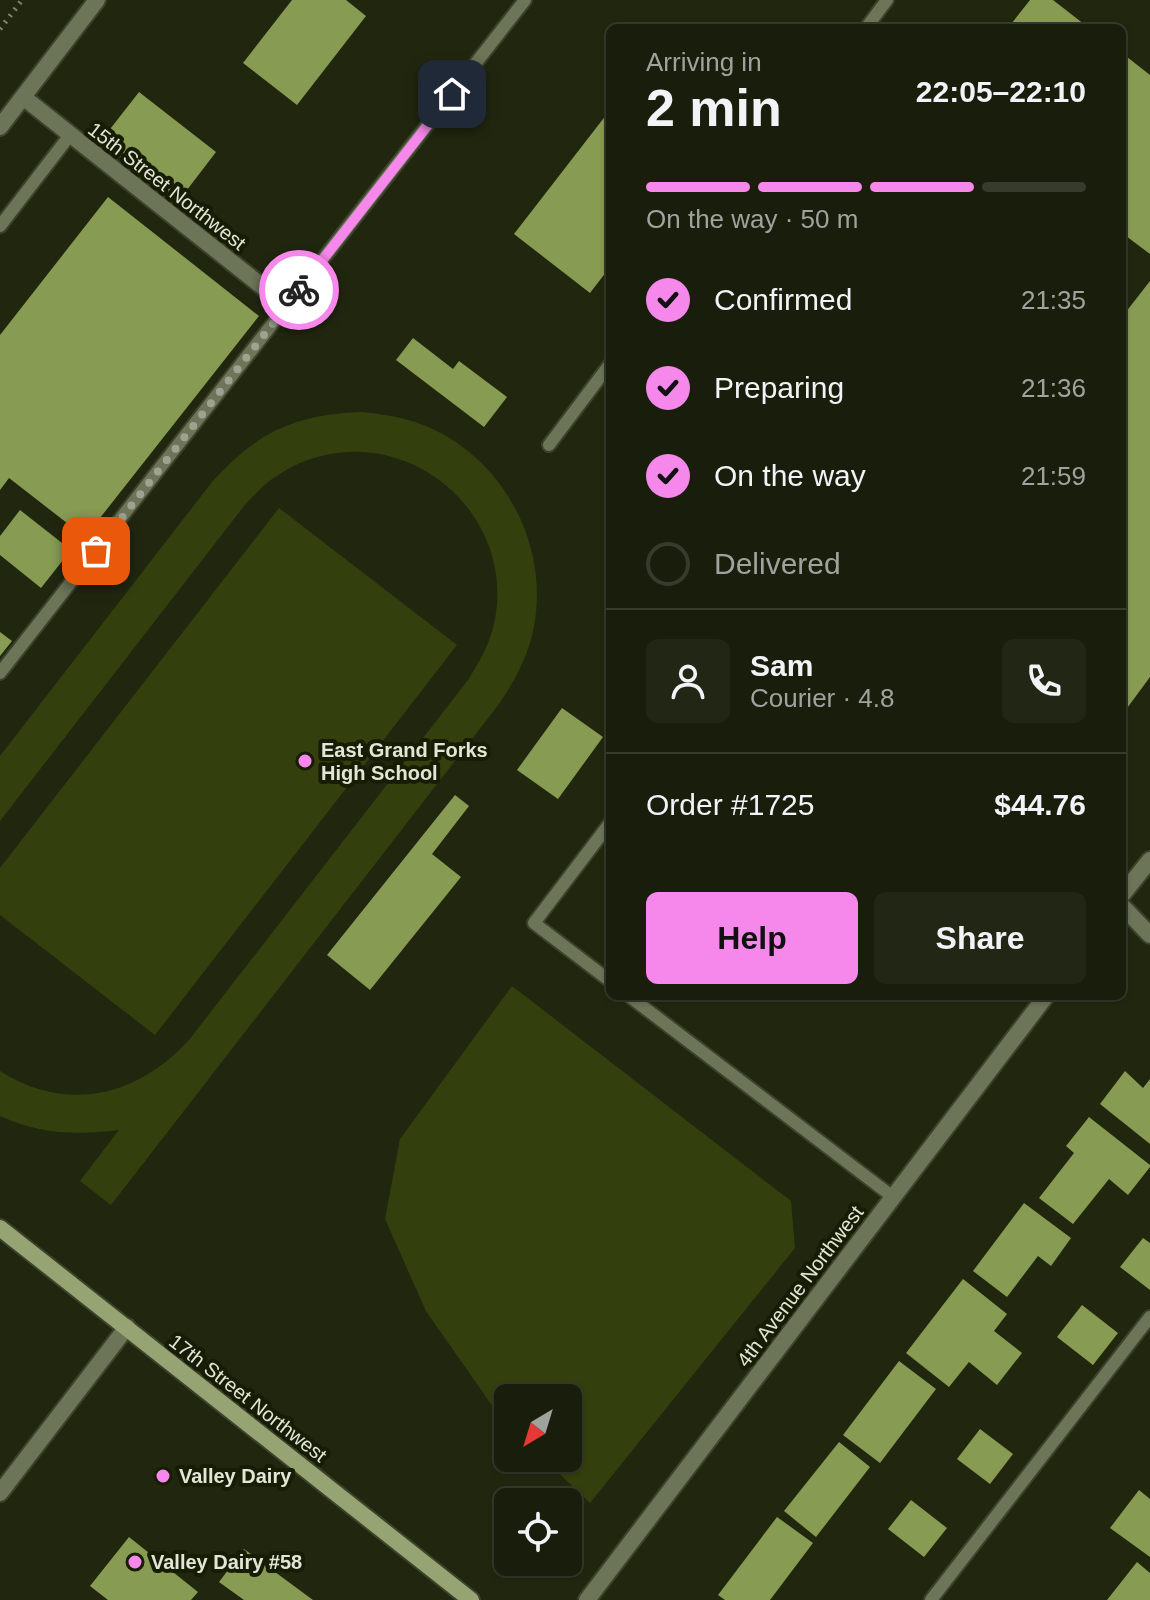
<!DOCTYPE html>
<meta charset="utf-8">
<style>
:root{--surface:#191d0b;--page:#222614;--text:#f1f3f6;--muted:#9fa29d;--line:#373b2c;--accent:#f788eb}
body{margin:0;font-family:Helvetica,sans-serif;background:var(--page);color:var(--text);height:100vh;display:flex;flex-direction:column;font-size:30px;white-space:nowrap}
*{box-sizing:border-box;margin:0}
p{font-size:26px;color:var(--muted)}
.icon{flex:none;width:44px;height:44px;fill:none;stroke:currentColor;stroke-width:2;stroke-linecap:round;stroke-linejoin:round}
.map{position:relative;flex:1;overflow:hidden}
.sheet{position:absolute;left:606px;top:24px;width:520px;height:976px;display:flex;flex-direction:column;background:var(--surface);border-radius:12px;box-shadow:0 2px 6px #0004,0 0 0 2px var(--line)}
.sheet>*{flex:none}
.needle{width:52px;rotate:218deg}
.tools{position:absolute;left:494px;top:1384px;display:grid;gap:16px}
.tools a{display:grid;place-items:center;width:88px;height:88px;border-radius:12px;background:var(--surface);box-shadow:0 2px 6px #0004,0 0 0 2px var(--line);font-size:40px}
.pin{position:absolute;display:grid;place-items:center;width:68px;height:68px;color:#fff;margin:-34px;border-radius:16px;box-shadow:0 4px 12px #0006}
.courier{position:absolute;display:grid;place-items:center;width:80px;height:80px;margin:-40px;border:6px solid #f788eb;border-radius:50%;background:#fff;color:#222;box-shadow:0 2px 10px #0007}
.head em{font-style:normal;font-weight:600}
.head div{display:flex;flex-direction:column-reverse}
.head{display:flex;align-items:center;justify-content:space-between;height:136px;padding:0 40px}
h1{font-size:52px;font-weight:600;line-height:60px}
.bar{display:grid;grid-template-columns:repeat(4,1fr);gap:12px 8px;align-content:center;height:96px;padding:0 40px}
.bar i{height:10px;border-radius:6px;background:var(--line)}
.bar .current{background:var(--accent)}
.bar p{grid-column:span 4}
.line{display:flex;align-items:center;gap:20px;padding:0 40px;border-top:2px solid var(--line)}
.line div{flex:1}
.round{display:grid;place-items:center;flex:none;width:84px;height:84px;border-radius:12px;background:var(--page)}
ol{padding:0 40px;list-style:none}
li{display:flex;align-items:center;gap:24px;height:88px}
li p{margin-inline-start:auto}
li .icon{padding:8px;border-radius:50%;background:var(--accent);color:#111;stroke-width:4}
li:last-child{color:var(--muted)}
li i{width:44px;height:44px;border:4px solid var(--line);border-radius:50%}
.primary-button{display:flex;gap:16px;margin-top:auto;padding:16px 40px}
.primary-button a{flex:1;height:92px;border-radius:12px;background:var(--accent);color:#111;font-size:32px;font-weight:600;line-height:92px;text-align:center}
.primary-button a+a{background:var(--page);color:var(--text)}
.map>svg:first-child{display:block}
.green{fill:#343f0e}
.building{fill:#889b53}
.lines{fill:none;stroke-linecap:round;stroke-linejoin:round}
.lane-casing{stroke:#3c422b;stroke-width:16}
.street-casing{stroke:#3c422b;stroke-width:20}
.secondary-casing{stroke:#3c422b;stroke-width:20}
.path{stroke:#7e8470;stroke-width:5;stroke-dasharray:2 6;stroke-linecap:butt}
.lane{stroke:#6c7558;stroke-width:12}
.street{stroke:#6c7558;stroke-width:16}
.secondary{stroke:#96a474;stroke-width:16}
.done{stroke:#9ea391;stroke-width:8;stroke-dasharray:0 14.4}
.route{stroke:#f788eb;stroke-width:10}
.poi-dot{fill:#f788eb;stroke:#171d05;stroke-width:3}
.labels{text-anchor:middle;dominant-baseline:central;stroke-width:8;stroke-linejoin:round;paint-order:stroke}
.street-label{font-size:20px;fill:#e1e6d7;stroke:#171d05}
.poi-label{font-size:20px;font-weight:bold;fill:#e1e6d7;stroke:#171d05;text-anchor:start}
</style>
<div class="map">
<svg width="1150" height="1600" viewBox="0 0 1150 1600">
<rect width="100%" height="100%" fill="#21270f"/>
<path class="green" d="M361 412C380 414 397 416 415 422 499 450 550 541 534 626 529 655 515 680 499 704L111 1205 80 1181 119 1130C75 1135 42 1135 0 1116V1071C67 1114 138 1096 189 1040L468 680C480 661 491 642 495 619 512 530 438 448 348 452 322 453 296 462 275 477 263 485 253 496 244 506L0 821V756L212 482C258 432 293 415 361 412Z
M279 508 457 645 155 1035 0 915V868Z
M512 986 791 1201 795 1248 590 1503 543 1458H568V1398H508V1425L500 1417 426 1311 385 1219 400 1139Z"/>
<path class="building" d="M292 0H346L366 16 297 105 243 63Z
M1030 0H1053L1089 28H1008Z
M1122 53 1150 75V254L1122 233Z
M139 92 216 152 177 203 100 142Z
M610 110V267L590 293 514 234Z
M108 197 259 316 85 537 9 478 0 490V335Z
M1150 281V677L1122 715V317Z
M413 338 453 369 459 361 507 397 484 427 396 360Z
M20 510 71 550 41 588 0 555V536Z
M0 632 12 641 0 656Z
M562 708 603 737 558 799 517 770Z
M455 795 469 806 432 854 461 877 370 990 327 955Z
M1125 1071 1143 1088 1150 1079V1144L1100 1104Z
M1089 1117 1150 1165V1167L1128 1195 1109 1179 1073 1224 1039 1198 1074 1153 1066 1146Z
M1024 1203 1071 1238 1051 1266 1038 1256 1007 1297 973 1271Z
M1143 1238 1150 1243V1290L1120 1267Z
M963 1279 1007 1314 994 1331 1022 1353 997 1385 969 1362 949 1387 906 1353Z
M1082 1305 1118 1333 1093 1365 1057 1337Z
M899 1361 936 1389 880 1463 843 1435Z
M980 1429 1013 1454 990 1484 957 1459Z
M839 1442 870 1467 816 1537 784 1511Z
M1139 1490 1150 1499V1557L1110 1528Z
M911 1500 947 1528 924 1557 888 1529Z
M777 1517 813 1543 770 1600H725L718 1595Z
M129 1537 198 1592 191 1600H108L90 1586Z
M244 1549 313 1600H244L219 1582Z
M1137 1562 1150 1573V1600H1107Z"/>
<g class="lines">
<g class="lane-casing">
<path id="lane" d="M866 28 887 0
M0 226 70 135
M549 445 610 364
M0 673 525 0
M610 823 534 923 610 981
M629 996 893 1197
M931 1600 1150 1317"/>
</g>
<g class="street-casing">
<path id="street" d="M23 97 287 306
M0 127 97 0
M1122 895 1150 860
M1122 906 1150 935
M0 1493 127 1327
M587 1600 1046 996"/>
</g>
<g class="secondary-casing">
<path id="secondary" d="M0 1228 471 1600"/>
</g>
<path class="path" d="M0 29 22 0"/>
<use href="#lane" class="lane"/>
<use href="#street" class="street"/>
<use href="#secondary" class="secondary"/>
</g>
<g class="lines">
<path class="done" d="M96 551 299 290"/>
<path class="route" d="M299 290 452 94"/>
</g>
<g class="poi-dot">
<circle cx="305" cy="761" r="8"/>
<circle cx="163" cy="1476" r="8"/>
<circle cx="135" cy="1562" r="8"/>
</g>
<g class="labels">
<g class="street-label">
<text transform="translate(167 186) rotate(38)">15th Street Northwest</text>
<text transform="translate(800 1286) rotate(-53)">4th Avenue Northwest</text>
<text transform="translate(248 1398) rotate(38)">17th Street Northwest</text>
</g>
<g class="poi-label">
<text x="321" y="750">East Grand Forks<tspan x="321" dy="23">High School</tspan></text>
<text x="179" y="1476">Valley Dairy</text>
<text x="151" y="1562">Valley Dairy #58</text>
</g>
</g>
</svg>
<div class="tools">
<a><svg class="needle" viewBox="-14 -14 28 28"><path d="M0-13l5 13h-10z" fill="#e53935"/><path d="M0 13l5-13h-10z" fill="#9fa29d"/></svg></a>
<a><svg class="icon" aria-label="locate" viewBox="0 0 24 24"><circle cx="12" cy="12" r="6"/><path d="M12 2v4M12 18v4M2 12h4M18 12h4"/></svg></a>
</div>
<div class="pin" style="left:96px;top:551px;background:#ea580c"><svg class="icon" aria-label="bag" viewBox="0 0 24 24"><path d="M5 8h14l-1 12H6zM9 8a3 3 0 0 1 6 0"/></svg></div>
<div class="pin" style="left:452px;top:94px;background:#1f2937"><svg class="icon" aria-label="home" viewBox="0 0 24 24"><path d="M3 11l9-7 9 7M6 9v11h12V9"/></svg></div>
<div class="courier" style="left:299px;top:290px"><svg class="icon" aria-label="bike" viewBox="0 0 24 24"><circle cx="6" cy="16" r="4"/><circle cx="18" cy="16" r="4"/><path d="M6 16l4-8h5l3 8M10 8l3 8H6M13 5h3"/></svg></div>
<section class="sheet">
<div class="head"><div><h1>2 min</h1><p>Arriving in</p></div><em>22:05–22:10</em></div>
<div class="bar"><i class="current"></i><i class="current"></i><i class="current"></i><i></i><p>On the way · 50 m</p></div>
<ol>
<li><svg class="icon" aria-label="check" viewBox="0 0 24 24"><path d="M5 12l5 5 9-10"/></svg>Confirmed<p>21:35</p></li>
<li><svg class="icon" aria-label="check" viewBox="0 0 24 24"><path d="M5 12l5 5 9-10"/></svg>Preparing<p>21:36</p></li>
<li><svg class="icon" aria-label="check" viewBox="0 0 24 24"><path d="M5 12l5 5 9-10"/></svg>On the way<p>21:59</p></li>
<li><i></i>Delivered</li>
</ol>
<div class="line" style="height:144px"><a class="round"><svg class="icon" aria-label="person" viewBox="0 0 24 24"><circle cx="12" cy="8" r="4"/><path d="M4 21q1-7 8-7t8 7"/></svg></a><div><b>Sam</b><p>Courier · 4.8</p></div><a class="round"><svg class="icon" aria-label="phone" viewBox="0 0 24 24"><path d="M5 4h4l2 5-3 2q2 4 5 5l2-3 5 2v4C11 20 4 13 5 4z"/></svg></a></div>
<div class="line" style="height:104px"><div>Order #1725</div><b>$44.76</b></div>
<div class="primary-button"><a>Help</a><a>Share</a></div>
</section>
</div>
